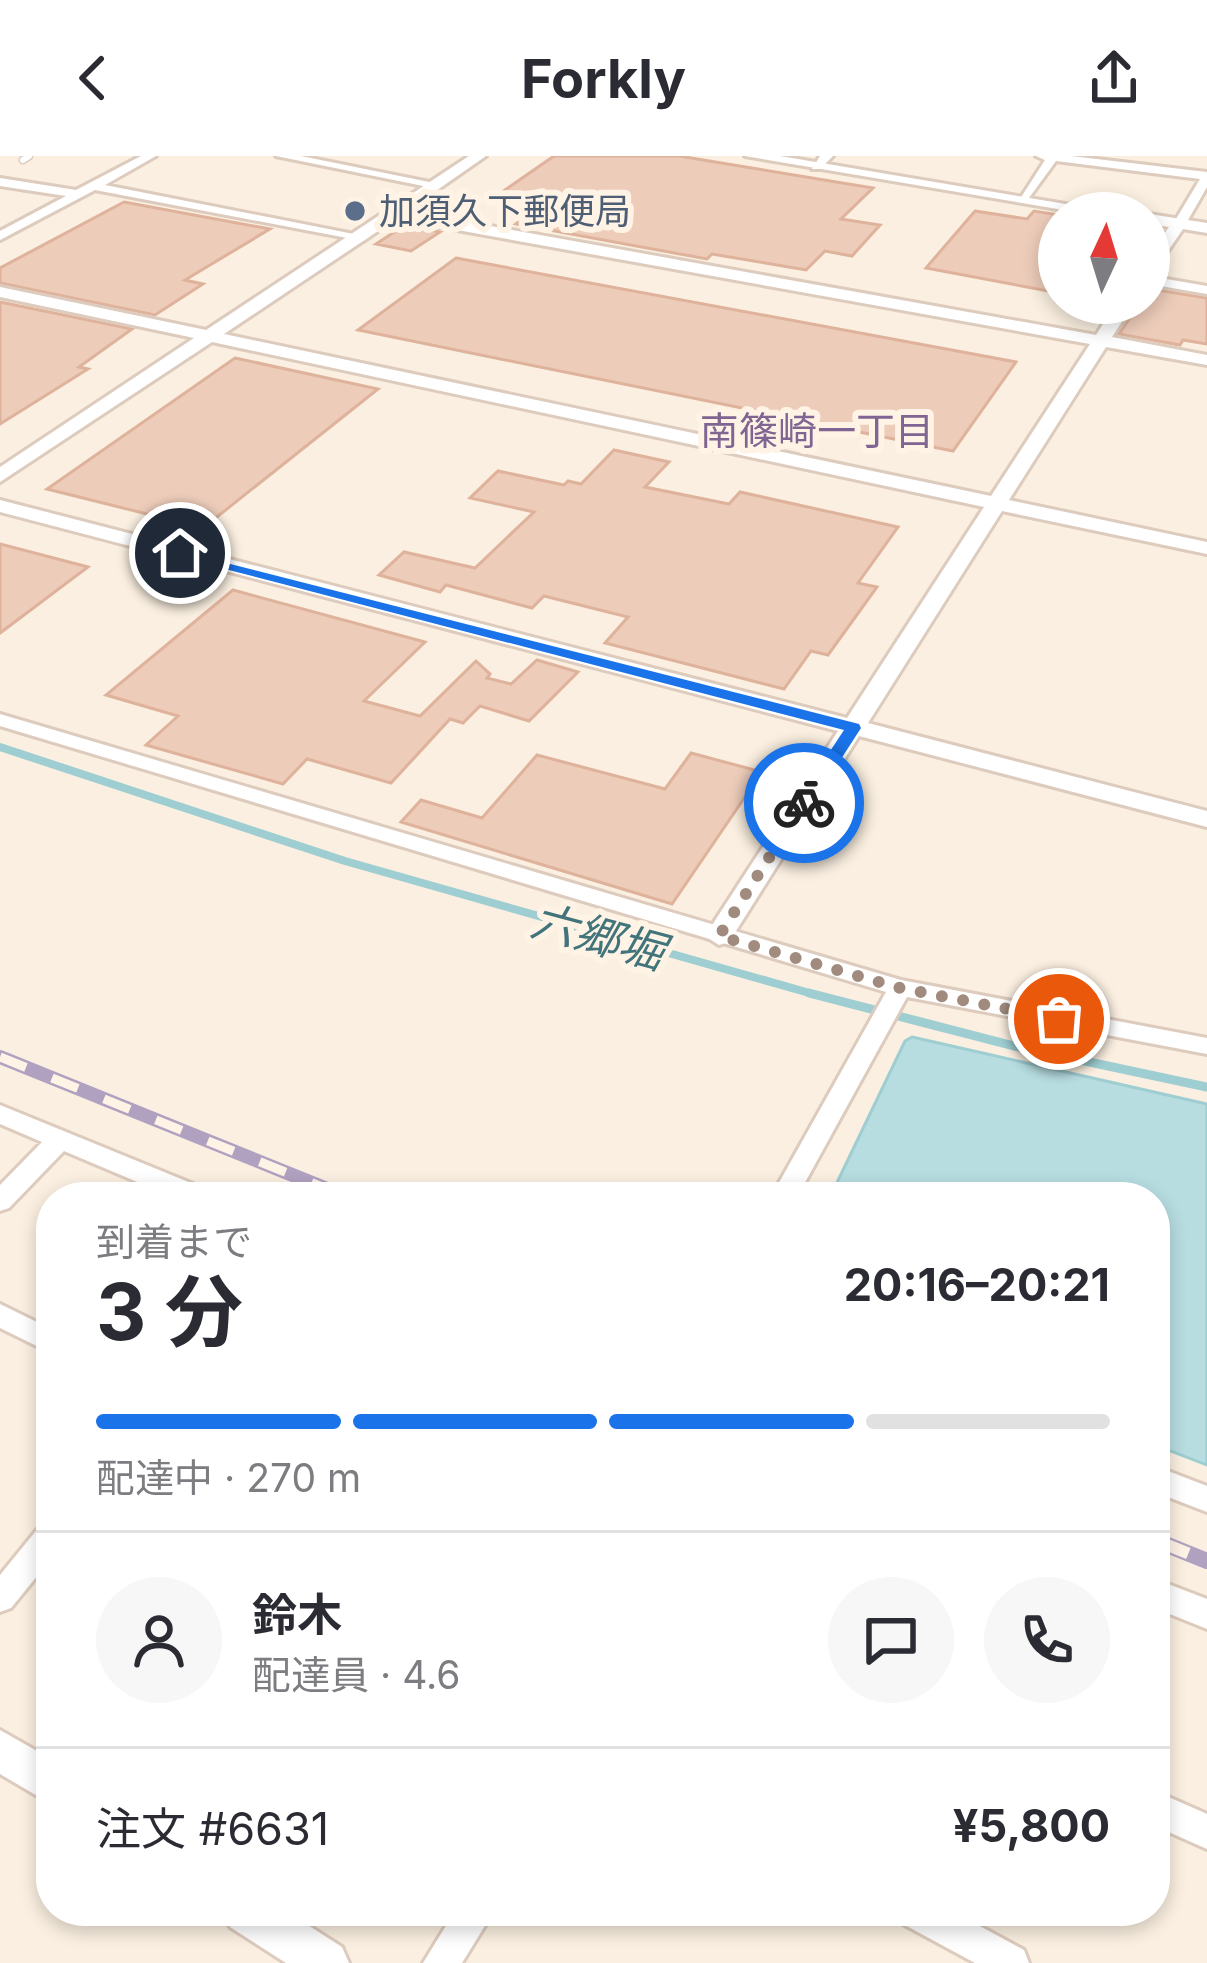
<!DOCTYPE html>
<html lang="ja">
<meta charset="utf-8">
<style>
:root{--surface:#fff;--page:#f7f7f7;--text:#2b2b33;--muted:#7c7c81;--line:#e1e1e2;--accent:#1a73e8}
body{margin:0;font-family:Inter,"Noto Sans JP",sans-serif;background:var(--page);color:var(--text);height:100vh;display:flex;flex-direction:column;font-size:45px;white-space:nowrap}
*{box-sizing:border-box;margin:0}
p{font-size:39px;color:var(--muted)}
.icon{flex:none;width:66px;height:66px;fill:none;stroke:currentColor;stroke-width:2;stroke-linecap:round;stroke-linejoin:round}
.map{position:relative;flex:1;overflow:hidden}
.drawer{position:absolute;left:36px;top:1026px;width:1134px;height:744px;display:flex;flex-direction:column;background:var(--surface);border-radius:48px;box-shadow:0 6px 18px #0003}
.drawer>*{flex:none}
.needle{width:78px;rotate:4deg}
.controls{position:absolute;left:1038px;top:36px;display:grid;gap:24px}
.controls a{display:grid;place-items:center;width:132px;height:132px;border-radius:50%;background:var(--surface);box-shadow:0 6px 18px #0003;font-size:60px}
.pin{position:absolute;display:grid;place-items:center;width:102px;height:102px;color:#fff;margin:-51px;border:6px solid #fff;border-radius:50%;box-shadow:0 3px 12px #0007}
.courier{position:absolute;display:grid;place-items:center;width:120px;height:120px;margin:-60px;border:9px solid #1a73e8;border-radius:50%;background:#fff;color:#222;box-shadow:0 3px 15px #0007}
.head em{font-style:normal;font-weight:700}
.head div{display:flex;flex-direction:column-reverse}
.head{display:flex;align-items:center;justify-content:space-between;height:204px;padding:0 60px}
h1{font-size:78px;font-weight:700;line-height:90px}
.bar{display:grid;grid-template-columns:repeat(4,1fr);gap:18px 12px;align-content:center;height:144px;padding:0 60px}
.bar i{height:15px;border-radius:9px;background:var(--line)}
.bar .current{background:var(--accent)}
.bar p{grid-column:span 4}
.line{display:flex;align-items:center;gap:30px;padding:0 60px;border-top:3px solid var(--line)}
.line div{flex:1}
.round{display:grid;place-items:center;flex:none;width:126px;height:126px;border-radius:63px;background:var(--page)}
header{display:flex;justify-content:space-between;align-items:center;height:156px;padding:0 60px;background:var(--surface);font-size:54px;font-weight:700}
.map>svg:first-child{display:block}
.water{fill:#b7dde1;stroke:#9ecdd2;stroke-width:3}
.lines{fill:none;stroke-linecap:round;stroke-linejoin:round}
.stream-far1{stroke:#9ecdd2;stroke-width:8}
.stream{stroke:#9ecdd2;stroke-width:9}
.building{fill:#edccba;stroke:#dfb29b;stroke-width:3}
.service-casing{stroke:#ddcbbd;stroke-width:9}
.minor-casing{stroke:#ddcbbd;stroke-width:6}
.tertiary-casing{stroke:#ddcbbd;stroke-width:6}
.service{stroke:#fff;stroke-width:6}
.minor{fill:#fff;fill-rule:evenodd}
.tertiary{fill:#fff;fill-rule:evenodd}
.rail-far1-casing{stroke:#b1a1c1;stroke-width:14}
.rail-casing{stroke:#b1a1c1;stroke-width:16}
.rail-far1{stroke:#fef3e5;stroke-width:9;stroke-dasharray:28;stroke-linecap:butt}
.rail{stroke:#fef3e5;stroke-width:12;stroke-dasharray:36;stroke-linecap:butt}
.route{fill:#1a73e8}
.done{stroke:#a08b7e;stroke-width:12;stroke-dasharray:0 21.6}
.service-dot{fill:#5c6f8a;stroke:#fef3e5;stroke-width:4.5}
.labels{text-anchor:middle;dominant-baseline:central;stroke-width:12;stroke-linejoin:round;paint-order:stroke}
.far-service-label{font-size:36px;fill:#4e5e75;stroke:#fef3e5;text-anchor:start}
.far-neighbourhood-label{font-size:39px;fill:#806592;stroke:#fef3e5}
.water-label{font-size:45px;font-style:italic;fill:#42747b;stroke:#fef3e5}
</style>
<header><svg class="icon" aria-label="back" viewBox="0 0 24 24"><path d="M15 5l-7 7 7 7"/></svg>Forkly<svg class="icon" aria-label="share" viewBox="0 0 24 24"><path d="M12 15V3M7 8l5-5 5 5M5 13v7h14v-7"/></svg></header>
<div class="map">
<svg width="1207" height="1807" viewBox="0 0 1207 1807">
<rect width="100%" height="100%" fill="#faefe0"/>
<path class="water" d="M912 881 1207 948V1309L1155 1289V1041H830L905 885Z"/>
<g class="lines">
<path class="stream-far1" d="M0 591 345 705 820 840"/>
<path class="stream" d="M809 837 1014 890 1207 931"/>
</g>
<path class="building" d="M554 0H679L873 32 841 63 880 69 852 100 825 95 806 114 712 98 707 103 516 68 547 44 502 36Z
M124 46 270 73 185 124 203 128 155 159 0 127V112Z
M975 55 1027 63 1034 55 1059 59V137L926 112Z
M405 69 440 76 411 95 376 88Z
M456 102 1016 206 953 295 358 174Z
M1151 133 1207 142V188L1183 184 1180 189 1119 178 1140 147H1149Z
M0 146 132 173 79 211 88 213 0 268Z
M235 202 378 233 203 372 47 333Z
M614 294 669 306 645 331 729 348 740 336 898 371 858 427 877 431 828 499 811 495 784 533 605 487 628 461 544 440 532 452 446 429 440 436 379 419 404 396 475 412 534 356 470 342 498 315 564 329 568 325 581 328Z
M0 388 88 411 0 477Z
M233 434 425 486 364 545 420 560 476 505 490 518 487 522 511 528 537 504 578 516 529 565 480 550 463 567 450 563 391 627 307 603 283 628 146 589 178 560 106 539Z
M691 597 762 616 672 748 401 666 421 644 482 662 537 599 665 633Z"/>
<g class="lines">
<g class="service-casing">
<path id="service" d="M23 4 29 0"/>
</g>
<g class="minor-casing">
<path id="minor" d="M141 0H156L105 29 369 81 363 85 95 34 0 84V75L66 40 0 30V22L76 34Z
M276 0H301L444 29 438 33Z
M820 0H833L820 13H812Z
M1036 0H1071L1207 16V31L1184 71 1179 72 1173 68 1200 23 1056 5 1026 46H1018L1045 4Z
M1149 120 1207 130V138L1149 128Z
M0 558 901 824 1207 882V898L907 841 797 1041H771L886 836 0 570Z
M0 949 208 1034 212 1041H173L64 995 9 1052 0 1055V1029L42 986 0 968Z
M0 1148 51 1173V1197L0 1172Z
M1155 1310 1207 1330V1356L1155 1336Z
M51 1366V1403L11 1452 0 1456V1419L40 1370Z
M1155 1423 1207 1443V1473L1155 1452Z
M1155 1635 1207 1658V1693L1155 1670Z
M455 1755H494L462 1807H423Z
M898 1755H952L1024 1794 1029 1807H975L903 1768Z"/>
</g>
<g class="tertiary-casing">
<path id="tertiary" d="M469 0H486L407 55 1096 179 1116 147H1134L1112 181 1207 199V209L1106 191 1009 344 1207 386V398L1002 355 868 567 1207 655V671L859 580 729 786 719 789 705 780 838 575 0 356V344L847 562 984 351 212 186 0 326V311L194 182 0 141V131L206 174ZM396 63 1090 188 991 340 224 178Z
M745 0H780L1119 57H1081Z
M1149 58 1207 67V77L1183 73 1155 114 1149 115V98L1169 71 1149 68Z
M0 1574 51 1603V1648L0 1618Z
M224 1755H286L342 1791 349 1807H286L230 1771Z"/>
</g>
<use href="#service" class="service"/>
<use href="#minor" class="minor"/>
<use href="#tertiary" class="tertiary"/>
<g class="rail-far1-casing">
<path id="rail-far1" d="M0 901 347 1041"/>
</g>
<g class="rail-casing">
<path id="rail" d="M1155 1384 1207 1405"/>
</g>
<use href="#rail-far1" class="rail-far1"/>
<use href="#rail" class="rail"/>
</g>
<path class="route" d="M175 394 859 568 861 572 810 651H799L796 647 844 574 175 400Z"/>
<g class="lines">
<path class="done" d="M804 647 719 780 900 832 1059 863"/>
</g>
<circle class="service-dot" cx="355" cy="55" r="12"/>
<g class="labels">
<g class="far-service-label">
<text x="379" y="55">加須久下郵便局</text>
</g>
<g class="far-neighbourhood-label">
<text x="817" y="274">南篠崎一丁目</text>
</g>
<g class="water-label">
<text transform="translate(598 780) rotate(15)">六郷堀</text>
</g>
</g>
</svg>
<div class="controls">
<a><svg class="needle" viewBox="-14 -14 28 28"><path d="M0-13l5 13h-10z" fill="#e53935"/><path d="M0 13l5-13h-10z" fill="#7c7c81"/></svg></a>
</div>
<div class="pin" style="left:1059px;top:863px;background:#ea580c"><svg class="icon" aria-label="bag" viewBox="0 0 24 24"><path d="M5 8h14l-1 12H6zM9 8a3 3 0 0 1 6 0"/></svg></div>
<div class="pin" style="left:180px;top:397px;background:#1f2937"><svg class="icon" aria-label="home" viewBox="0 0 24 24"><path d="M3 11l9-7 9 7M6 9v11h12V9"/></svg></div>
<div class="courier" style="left:804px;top:647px"><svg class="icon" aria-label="bike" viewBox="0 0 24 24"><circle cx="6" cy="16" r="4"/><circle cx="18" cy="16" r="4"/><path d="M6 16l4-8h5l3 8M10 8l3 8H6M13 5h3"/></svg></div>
<section class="drawer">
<div class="head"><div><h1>3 分</h1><p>到着まで</p></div><em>20:16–20:21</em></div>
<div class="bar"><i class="current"></i><i class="current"></i><i class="current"></i><i></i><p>配達中 · 270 m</p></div>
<div class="line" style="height:216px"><a class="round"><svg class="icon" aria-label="person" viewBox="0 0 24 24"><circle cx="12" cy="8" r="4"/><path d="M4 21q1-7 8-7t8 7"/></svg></a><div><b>鈴木</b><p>配達員 · 4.6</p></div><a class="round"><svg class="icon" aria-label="chat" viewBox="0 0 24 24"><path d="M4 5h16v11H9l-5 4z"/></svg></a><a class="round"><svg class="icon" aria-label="phone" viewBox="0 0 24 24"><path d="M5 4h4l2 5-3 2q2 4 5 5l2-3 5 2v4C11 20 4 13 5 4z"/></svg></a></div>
<div class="line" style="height:156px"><div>注文 #6631</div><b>¥5,800</b></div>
</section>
</div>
